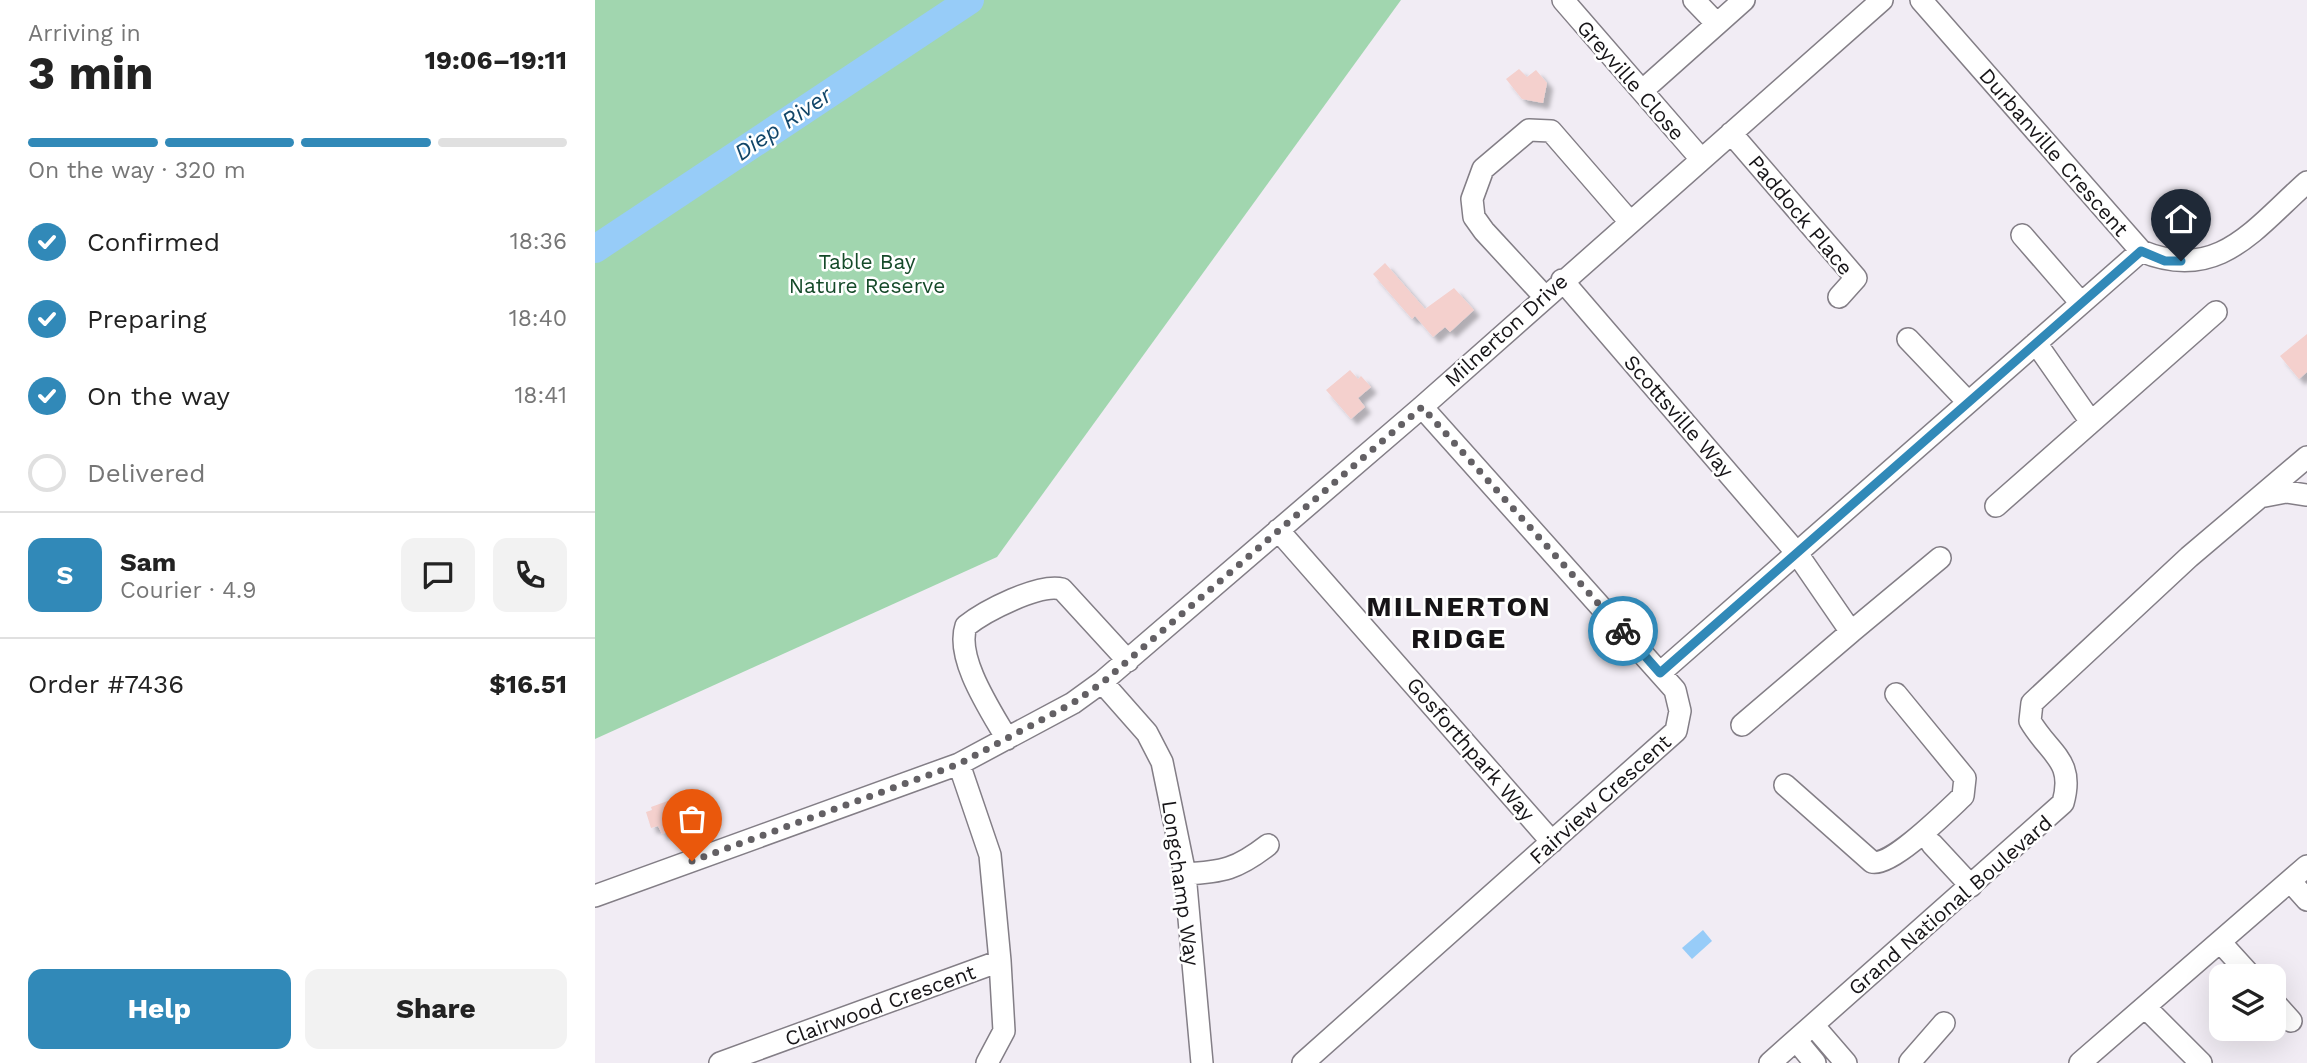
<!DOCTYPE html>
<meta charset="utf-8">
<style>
:root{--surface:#fff;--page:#f2f2f2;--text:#222;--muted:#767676;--line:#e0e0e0;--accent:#3189b8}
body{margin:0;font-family:"Work Sans",sans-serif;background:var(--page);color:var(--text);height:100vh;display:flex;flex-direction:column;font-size:26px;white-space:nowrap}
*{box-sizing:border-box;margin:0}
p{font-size:23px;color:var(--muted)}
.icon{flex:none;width:38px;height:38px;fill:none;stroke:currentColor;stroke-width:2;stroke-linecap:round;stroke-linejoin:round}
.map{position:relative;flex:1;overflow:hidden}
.drawer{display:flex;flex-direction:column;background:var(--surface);width:595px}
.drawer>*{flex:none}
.tools{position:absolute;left:1614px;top:964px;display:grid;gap:14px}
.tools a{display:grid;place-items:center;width:77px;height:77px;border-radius:14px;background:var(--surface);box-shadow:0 7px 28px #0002;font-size:35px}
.pin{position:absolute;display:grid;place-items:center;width:60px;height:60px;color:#fff;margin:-72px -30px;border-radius:50% 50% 50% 0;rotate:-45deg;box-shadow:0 0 7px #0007}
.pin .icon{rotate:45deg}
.courier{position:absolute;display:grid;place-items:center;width:70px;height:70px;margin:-35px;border:5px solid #3189b8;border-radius:50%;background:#fff;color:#222;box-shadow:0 2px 9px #0007}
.head em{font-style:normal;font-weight:700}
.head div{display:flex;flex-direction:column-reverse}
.head{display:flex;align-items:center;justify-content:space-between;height:119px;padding:0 28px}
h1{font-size:46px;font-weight:700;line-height:52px}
.bar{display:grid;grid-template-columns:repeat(4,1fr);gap:10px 7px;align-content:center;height:84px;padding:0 28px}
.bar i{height:9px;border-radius:5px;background:var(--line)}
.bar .current{background:var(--accent)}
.bar p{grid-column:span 4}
.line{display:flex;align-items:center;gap:18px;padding:0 28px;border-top:2px solid var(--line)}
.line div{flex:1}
.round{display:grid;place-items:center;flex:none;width:74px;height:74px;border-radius:14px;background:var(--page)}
ol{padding:0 28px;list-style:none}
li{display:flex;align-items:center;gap:21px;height:77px}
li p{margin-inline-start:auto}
li .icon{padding:7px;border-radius:50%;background:var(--accent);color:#fff;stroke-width:4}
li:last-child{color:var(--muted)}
li i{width:38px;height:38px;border:4px solid var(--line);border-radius:50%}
.action{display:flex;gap:14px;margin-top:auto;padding:14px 28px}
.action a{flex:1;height:80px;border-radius:14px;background:var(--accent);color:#fff;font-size:28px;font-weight:700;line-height:80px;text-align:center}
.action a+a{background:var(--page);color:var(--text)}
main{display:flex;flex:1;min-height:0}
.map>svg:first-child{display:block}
.green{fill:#a1d6af}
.water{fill:#97ccf8}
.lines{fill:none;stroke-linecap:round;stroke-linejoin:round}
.river{stroke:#97ccf8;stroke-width:28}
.building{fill:#f4d0cd;filter:url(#shadow)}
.minor-casing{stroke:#837e86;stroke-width:24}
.minor{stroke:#fff;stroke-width:21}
.done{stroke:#636064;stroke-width:7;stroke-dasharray:0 12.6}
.route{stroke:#3189b8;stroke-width:9}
.labels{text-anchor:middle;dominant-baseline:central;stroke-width:5;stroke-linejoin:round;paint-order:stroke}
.street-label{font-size:21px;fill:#161417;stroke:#fff}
.park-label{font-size:21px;fill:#154a29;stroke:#fff}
.water-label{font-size:23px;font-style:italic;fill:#124669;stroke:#fff}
.district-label{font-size:28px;font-weight:bold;letter-spacing:2px;fill:#161417;stroke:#fff}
</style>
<main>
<section class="drawer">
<div class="head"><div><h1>3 min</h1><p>Arriving in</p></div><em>19:06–19:11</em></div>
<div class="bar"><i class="current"></i><i class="current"></i><i class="current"></i><i></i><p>On the way · 320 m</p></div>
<ol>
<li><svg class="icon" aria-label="check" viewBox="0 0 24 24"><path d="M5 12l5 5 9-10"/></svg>Confirmed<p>18:36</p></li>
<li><svg class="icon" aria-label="check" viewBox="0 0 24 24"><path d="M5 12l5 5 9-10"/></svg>Preparing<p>18:40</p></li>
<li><svg class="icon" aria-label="check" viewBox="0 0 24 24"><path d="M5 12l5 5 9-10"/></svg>On the way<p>18:41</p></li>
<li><i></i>Delivered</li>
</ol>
<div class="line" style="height:126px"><b class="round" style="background:var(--accent);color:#fff">S</b><div><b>Sam</b><p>Courier · 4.9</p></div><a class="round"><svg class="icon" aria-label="chat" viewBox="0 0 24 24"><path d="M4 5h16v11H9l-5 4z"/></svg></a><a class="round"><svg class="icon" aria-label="phone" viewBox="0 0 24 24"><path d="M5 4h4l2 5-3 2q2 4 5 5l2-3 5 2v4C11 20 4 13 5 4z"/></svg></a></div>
<div class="line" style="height:91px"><div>Order #7436</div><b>$16.51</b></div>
<div class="action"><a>Help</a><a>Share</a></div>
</section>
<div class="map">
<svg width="1712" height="1063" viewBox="0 0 1712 1063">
<defs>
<filter id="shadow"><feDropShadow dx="6" dy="6" stdDeviation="2" flood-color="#0004"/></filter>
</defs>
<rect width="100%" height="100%" fill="#f1ecf4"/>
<path class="green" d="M0 0H806L402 557 0 739Z"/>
<path class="water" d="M1108 930 1117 941 1097 959 1087 948Z"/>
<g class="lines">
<path class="river" d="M0 249 375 0"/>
</g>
<path class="building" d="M924 69 932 77 941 70 952 83 948 103 927 99 911 79Z
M790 263 830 309 859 288 879 310 855 332 850 327 838 337 820 316 817 319 778 274Z
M1712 334V372L1704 379 1685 356Z
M755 370 763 379 766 376 776 387 763 398 770 407 756 419 731 390Z
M81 798 82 801 90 798 93 805 107 800 113 817 67 834 63 826 56 828 51 812 57 810 56 807Z"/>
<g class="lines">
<g class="minor-casing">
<path id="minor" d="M968 0 1106 159
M1099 0 1122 24
M1326 0 1546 251C1623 283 1659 229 1712 182
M1048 90 1149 0
M1136 133 1261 278 1244 297
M1427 235 1486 303
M967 280 1201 552 1256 632 1345 558
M949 296 889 231 879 217 877 199 888 169 934 130 956 131 1035 222
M1313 339 1373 402
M1441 343 1496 422
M1670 496 1691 492 1712 495
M1401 506 1621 312
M683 530 957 842
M1065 673 1546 251
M507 682 552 733 567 762 590 874 607 1063
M1147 725 1256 632
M412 739C396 711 360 658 371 626 390 611 444 583 467 589L533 661
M364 764 395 855 405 961 409 1031 392 1063
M1190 785 1277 862C1296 867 1353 810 1368 796L1370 778 1301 694
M1337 844 1376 886
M590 874C628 872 642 869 673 845
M1695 881 1712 900
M0 896 364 764 478 703 507 682 827 407 1287 0
M1626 943 1656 976
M1678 1001 1696 1021
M1551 1008 1606 1063
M1219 1026 1251 1063
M1201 1040 1220 1063
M1315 1062 1349 1023
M125 1063 405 961
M708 1063 1081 731 1085 711 1080 690 827 407
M1175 1063 1468 803C1480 760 1455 755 1435 721L1437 703 1594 557 1712 457
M1485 1063 1712 866"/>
</g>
<use href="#minor" class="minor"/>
</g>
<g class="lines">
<path class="done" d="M97 861 364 764 478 703 508 682 827 407 1028 631"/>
<path class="route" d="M1028 631 1065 673 1546 251 1570 261H1586"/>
</g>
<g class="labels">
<g class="street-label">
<text transform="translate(1036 80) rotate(49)">Greyville Close</text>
<text transform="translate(1459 152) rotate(49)">Durbanville Crescent</text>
<text transform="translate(1206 215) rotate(50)">Paddock Place</text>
<text transform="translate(911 330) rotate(-42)">Milnerton Drive</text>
<text transform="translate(1084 416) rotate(49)">Scottsville Way</text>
<text transform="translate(876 749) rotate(49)">Gosforthpark Way</text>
<text transform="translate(1005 799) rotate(-42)">Fairview Crescent</text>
<text transform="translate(586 883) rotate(82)">Longchamp Way</text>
<text transform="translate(1355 905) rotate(-41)">Grand National Boulevard</text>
<text transform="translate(285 1005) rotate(-20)">Clairwood Crescent</text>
</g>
<g class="park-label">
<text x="272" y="261">Table Bay<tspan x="272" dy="24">Nature Reserve</tspan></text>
</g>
<g class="water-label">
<text transform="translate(188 124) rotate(-34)">Diep River</text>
</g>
<g class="district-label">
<text x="864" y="606">MILNERTON<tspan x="864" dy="32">RIDGE</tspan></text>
</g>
</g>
</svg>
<div class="tools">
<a><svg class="icon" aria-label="layers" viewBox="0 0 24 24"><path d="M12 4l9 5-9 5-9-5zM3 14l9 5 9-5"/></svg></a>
</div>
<div class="pin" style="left:97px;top:861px;background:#ea580c"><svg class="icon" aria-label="bag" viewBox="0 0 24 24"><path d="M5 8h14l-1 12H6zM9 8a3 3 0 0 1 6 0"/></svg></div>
<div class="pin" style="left:1586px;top:261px;background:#1f2937"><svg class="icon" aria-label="home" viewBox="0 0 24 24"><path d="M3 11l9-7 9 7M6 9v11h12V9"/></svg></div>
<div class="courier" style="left:1028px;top:631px"><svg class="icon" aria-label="bike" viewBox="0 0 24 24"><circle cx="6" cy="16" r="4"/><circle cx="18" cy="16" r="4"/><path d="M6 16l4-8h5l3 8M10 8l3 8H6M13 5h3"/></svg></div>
</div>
</main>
